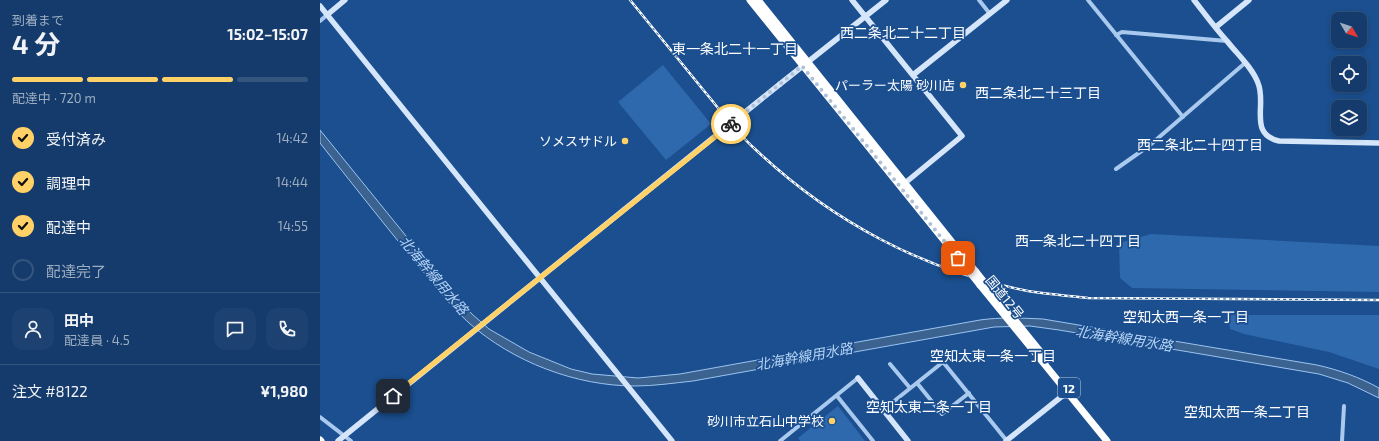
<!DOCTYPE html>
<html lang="ja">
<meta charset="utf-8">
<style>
:root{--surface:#143b6b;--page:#1d4271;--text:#f1f3f6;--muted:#9dadc1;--line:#33557e;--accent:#ffd166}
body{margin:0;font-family:"Exo 2","Noto Sans JP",sans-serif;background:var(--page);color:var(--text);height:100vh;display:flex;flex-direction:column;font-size:15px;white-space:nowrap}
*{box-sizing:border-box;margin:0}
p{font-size:13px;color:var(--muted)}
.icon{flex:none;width:22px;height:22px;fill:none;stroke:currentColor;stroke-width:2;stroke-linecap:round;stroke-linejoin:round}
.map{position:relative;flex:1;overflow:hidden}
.details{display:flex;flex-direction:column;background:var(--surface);width:320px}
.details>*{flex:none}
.needle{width:26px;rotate:129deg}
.buttons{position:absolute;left:1011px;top:12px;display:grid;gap:8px}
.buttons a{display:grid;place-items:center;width:36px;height:36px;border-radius:8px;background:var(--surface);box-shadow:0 2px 6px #0003,0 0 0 1px var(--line);font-size:20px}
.pin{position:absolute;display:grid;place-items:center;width:34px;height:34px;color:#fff;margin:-17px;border-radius:8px;box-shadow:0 2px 6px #0006}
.courier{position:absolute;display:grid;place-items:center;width:40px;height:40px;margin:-20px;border:3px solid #ffd166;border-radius:50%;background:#fff;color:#222;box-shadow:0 1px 5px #0007}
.headline em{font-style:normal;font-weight:700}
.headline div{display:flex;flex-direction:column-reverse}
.headline{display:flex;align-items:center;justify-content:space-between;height:68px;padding:0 12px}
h1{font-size:26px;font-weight:700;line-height:30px}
.bar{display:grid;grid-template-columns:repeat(4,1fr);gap:6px 4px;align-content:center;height:48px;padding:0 12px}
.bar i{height:5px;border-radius:3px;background:var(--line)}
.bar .active{background:var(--accent)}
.bar p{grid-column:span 4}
.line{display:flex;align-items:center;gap:10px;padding:0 12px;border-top:1px solid var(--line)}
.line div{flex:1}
.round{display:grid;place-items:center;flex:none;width:42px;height:42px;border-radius:12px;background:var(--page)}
ol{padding:0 12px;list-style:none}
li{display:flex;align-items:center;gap:12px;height:44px}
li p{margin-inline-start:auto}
li .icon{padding:4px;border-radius:50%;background:var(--accent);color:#111;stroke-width:4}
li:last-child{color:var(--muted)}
li i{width:22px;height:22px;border:2px solid var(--line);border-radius:50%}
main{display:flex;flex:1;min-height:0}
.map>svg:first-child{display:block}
.green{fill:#2e69ad}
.water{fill:#3c6290;stroke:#9cc4f0}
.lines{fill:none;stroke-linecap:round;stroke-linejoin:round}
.street{stroke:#a9c9ee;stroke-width:4}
.secondary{stroke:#d6e6fa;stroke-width:5.5}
.highway{stroke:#fff;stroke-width:7}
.rail-casing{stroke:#fff;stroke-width:2.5}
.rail{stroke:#1b4f8f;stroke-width:1;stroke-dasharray:3;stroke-linecap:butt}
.secondary-bridge{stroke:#d6e6fa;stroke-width:5.5}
.highway-bridge{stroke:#fff;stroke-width:7}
.done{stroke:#afc1d8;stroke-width:4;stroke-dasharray:0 7.2}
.route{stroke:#ffd166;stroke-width:5}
.poi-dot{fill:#ffd166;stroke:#1b4f8f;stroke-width:1.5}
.labels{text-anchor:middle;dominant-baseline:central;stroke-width:3.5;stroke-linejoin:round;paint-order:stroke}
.shield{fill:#1b4f8f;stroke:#bbcadd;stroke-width:1}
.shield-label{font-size:12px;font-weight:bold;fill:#fff}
.poi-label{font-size:13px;fill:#fff;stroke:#1b4f8f;text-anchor:end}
.street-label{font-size:13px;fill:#fff;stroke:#1b4f8f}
.neighbourhood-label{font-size:14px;fill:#fff;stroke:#1b4f8f}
.water-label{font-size:14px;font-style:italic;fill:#b5d3f5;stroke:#1b4f8f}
</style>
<main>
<section class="details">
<div class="headline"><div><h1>4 分</h1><p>到着まで</p></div><em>15:02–15:07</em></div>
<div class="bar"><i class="active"></i><i class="active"></i><i class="active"></i><i></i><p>配達中 · 720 m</p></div>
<ol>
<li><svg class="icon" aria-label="check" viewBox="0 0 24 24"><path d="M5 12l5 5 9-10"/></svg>受付済み<p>14:42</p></li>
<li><svg class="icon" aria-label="check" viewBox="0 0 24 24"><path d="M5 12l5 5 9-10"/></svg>調理中<p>14:44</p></li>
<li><svg class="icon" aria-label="check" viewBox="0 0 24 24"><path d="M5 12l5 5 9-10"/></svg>配達中<p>14:55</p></li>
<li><i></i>配達完了</li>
</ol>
<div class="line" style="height:72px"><a class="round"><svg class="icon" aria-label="person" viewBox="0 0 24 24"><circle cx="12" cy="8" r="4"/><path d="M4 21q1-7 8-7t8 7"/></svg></a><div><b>田中</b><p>配達員 · 4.5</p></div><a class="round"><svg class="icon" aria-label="chat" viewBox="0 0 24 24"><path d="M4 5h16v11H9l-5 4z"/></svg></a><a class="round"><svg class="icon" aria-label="phone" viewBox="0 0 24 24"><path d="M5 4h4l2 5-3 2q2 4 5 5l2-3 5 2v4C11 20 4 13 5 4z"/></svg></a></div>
<div class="line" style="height:52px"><div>注文 #8122</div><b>¥1,980</b></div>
</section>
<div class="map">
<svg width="1059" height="441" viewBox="0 0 1059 441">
<rect width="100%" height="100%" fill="#1b4f8f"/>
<path class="green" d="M343 65 391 124 346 160 298 102Z
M831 234 1059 246V292L812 288 800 278 799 243Z
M912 315H1059V369L1009 352 924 334 910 329 908 317Z
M518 406 545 441H480L478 438Z"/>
<path class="water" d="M0 130 134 295 152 314 169 329 209 352 251 369 272 374 318 378 360 374 660 320C681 317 701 318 723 319L997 365C1019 370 1039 377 1059 388V398L1028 383 999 374 739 330 710 326 674 327 373 381C354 383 334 386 315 386 256 386 193 362 149 323 127 303 110 279 91 257 60 219 30 181 0 143Z"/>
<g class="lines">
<path class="street" d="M659 0 670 14
M768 0 863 117
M0 21 7 15
M796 35 802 32 907 41
M796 169 830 145 925 63
M570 364 590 388
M597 383 622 414 649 393
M517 396 553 441
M563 410 623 362 687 441
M0 417 31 441
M460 441 538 378
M1022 441 1024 406"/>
<path class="secondary" d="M532 0 642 136 585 183
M874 0C885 14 895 28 907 41 917 54 932 67 938 83 947 104 928 134 959 141L1059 143
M0 6 352 441
M7 15 25 0
M896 27 929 0
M593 75 687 0
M460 84 566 0
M538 378 588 441
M18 441 326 192
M686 441 751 389"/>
<path class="highway" d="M430 0 648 270
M438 0 656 272
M660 285 787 441
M668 287 727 360
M0 440 1 441"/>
<g class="rail-casing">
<path id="rail" d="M310 0C335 31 360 61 385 92 401 111 416 132 435 149 511 221 604 271 708 291 727 294 748 296 768 298L1059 300"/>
</g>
<use href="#rail" class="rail"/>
<path class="secondary-bridge" d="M326 192 460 84"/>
<path class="highway-bridge" d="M648 270 660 285
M656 272 668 287"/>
</g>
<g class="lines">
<path class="done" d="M411 124 482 66 638 258"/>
<path class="route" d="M73 396 411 124"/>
</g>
<g class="poi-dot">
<circle cx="643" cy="85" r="4"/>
<circle cx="305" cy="141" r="4"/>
<circle cx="512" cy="421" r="4"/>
</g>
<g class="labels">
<rect class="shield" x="738" y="378" width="22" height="20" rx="3"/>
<g class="shield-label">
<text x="749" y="388">12</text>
</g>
<g class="poi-label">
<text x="635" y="85">パーラー太陽 砂川店</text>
<text x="297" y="141">ソメスサドル</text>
<text x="504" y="421">砂川市立石山中学校</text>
</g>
<g class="street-label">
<text transform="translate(685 297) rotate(51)">国道12号</text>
</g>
<g class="neighbourhood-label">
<text x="583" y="32">西二条北二十二丁目</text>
<text x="415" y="48">東一条北二十一丁目</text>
<text x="718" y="92">西二条北二十三丁目</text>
<text x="880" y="144">西二条北二十四丁目</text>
<text x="758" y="240">西一条北二十四丁目</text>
<text x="866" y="316">空知太西一条一丁目</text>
<text x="673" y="355">空知太東一条一丁目</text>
<text x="609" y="406">空知太東二条一丁目</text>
<text x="927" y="411">空知太西一条二丁目</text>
</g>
<g class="water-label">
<text transform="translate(114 275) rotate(50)">北海幹線用水路</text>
<text transform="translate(804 338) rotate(9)">北海幹線用水路</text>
<text transform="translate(484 356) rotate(-10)">北海幹線用水路</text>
</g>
</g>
</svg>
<div class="buttons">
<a><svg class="needle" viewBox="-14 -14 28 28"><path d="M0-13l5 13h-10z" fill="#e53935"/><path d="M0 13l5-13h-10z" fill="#9dadc1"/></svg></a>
<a><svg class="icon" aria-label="locate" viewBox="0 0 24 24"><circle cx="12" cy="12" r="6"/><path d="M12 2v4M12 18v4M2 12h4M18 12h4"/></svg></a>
<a><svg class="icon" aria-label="layers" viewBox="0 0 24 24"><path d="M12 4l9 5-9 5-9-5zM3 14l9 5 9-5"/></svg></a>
</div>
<div class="pin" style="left:638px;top:258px;background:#ea580c"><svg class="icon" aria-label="bag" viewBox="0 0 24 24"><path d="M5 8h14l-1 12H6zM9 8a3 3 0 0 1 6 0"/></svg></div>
<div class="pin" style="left:73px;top:396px;background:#1f2937"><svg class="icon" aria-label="home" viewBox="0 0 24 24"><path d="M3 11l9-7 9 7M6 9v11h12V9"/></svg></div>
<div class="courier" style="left:411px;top:124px"><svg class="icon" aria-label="bike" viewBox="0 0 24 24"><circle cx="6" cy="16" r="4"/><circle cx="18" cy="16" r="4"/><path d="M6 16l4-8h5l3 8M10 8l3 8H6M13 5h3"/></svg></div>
</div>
</main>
